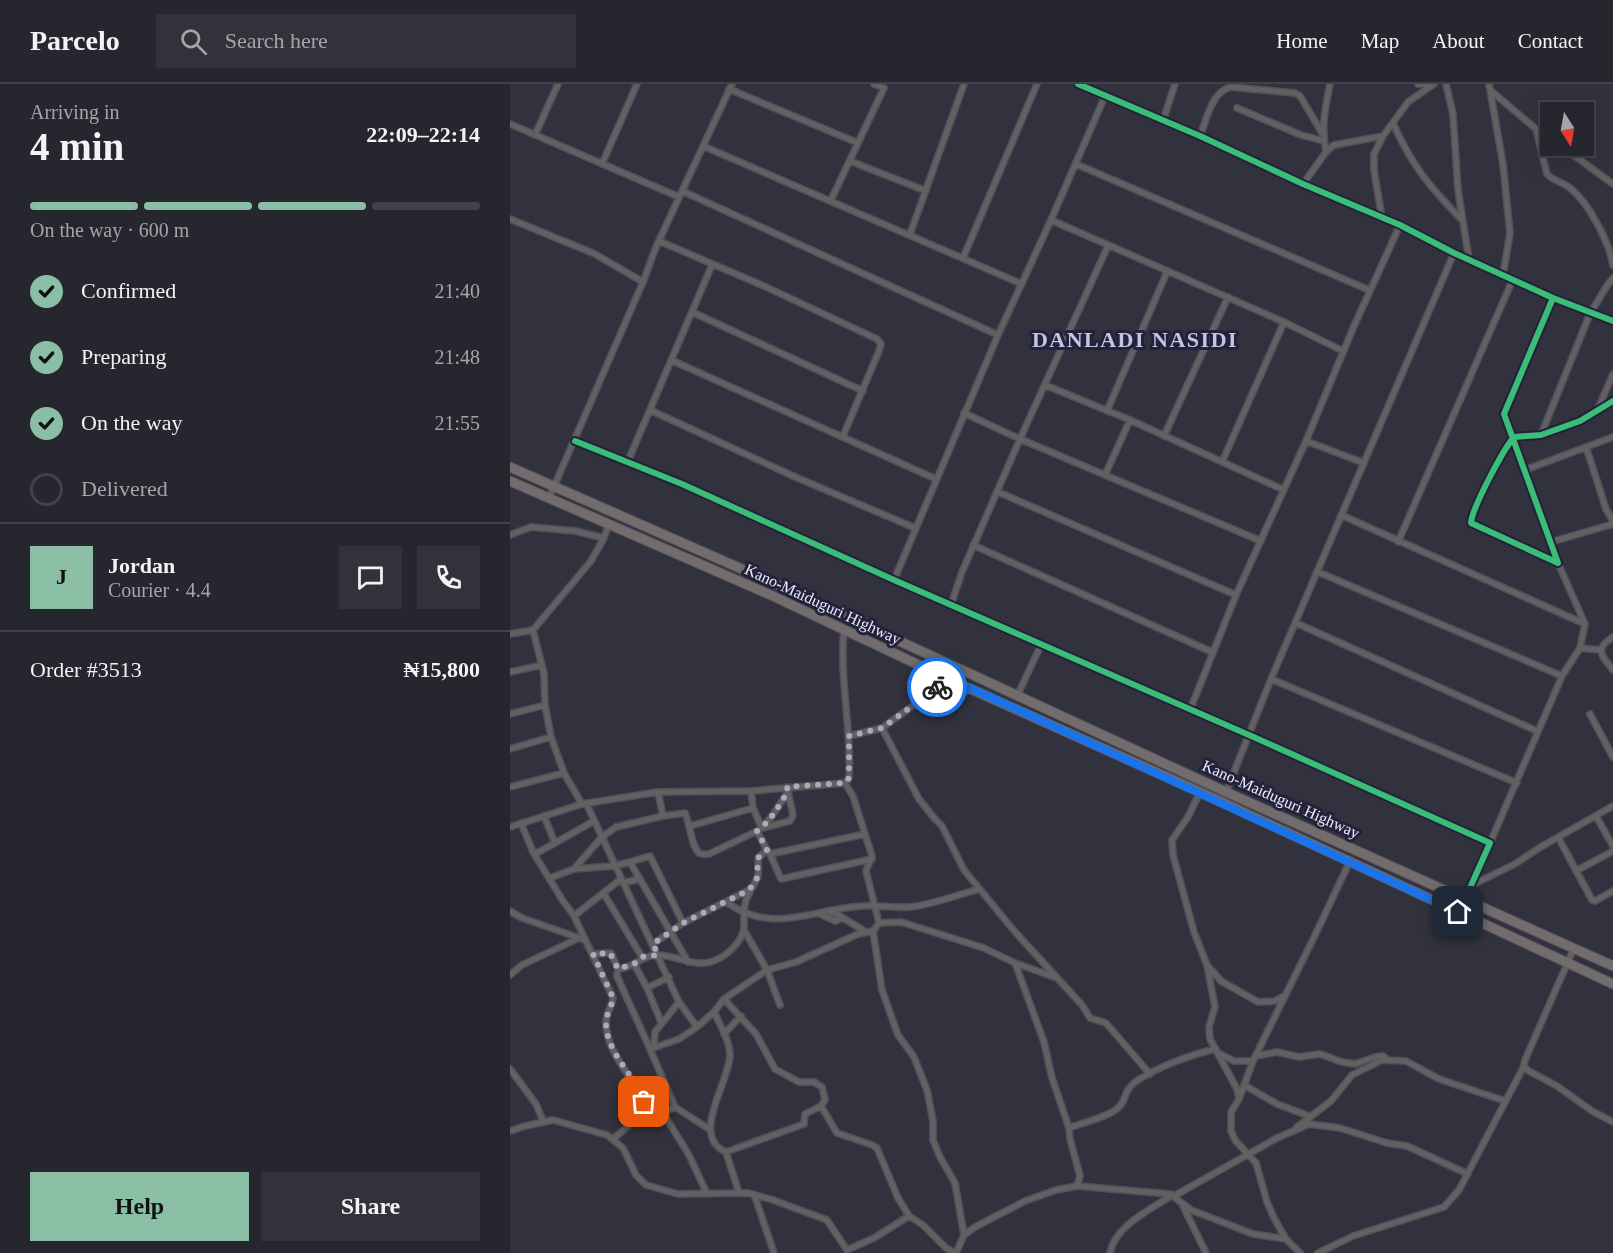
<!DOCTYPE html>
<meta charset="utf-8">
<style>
:root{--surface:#26262e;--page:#32323a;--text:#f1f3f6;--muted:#a4a5aa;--line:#42434a;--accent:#8abfa5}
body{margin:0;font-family:"Times New Roman",serif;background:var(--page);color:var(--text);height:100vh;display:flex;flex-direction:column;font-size:22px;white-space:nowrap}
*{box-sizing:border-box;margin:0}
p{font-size:20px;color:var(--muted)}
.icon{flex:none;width:33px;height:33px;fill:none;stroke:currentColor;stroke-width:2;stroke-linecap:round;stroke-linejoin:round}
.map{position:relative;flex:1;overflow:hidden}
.drawer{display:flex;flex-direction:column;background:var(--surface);width:510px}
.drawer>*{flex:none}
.needle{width:39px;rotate:169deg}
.buttons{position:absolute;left:1030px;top:18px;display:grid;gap:12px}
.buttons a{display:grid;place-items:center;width:54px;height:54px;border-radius:0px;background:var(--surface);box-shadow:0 6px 24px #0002,0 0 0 2px var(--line);font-size:30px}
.pin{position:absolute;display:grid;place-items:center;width:51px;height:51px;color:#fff;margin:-26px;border-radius:12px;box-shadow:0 3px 9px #0006}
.courier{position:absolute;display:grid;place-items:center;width:60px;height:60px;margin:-30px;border:4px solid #1a73e8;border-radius:50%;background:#fff;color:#222;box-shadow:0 2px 8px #0007}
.headline em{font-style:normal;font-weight:700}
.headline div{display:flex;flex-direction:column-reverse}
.headline{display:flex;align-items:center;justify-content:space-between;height:102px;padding:0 30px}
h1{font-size:39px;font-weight:700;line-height:45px}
.bar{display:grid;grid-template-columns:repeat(4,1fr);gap:9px 6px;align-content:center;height:72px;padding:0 30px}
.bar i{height:8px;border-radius:4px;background:var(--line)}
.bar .active{background:var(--accent)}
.bar p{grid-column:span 4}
.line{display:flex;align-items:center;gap:15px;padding:0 30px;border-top:2px solid var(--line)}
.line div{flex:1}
.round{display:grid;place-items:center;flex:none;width:63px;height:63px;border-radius:0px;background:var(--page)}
ol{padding:0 30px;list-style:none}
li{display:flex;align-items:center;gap:18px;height:66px}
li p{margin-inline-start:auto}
li .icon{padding:6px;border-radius:50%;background:var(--accent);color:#111;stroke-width:4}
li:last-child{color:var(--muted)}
li i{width:33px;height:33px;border:3px solid var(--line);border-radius:50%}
.action{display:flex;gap:12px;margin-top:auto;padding:12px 30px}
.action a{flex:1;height:69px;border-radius:0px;background:var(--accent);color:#111;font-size:24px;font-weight:700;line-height:69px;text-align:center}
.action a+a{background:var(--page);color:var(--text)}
header{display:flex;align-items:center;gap:36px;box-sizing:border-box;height:84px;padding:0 30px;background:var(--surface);border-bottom:2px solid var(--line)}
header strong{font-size:28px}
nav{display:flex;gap:33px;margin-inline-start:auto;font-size:21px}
.search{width:420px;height:54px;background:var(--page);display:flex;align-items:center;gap:15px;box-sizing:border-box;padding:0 21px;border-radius:0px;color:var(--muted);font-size:22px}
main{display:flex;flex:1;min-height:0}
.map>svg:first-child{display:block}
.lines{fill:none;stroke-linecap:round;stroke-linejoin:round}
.minor-casing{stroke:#50505b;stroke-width:8}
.trunk-casing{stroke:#50505b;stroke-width:11}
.minor{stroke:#646062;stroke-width:5}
.trunk{stroke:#726c6c;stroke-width:9}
.cycleway-casing{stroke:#23223a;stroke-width:10}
.cycleway{stroke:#3abd76;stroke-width:6}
.done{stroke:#aaaab8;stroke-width:6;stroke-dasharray:0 10.8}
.route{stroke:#1a73e8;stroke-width:8}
.labels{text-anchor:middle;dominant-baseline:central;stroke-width:6;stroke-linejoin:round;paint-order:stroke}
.street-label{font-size:16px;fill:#eaeafa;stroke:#23223a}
.district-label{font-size:22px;font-weight:bold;letter-spacing:1.5px;fill:#c4c5e3;stroke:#23223a}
</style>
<header>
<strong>Parcelo</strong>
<div class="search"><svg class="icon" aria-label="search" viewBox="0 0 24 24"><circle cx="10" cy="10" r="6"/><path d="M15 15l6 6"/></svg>Search here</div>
<nav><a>Home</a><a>Map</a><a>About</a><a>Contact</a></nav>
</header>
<main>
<section class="drawer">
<div class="headline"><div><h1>4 min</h1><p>Arriving in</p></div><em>22:09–22:14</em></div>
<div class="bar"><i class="active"></i><i class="active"></i><i class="active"></i><i></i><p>On the way · 600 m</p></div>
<ol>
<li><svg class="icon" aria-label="check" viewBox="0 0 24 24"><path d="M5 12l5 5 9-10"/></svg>Confirmed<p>21:40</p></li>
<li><svg class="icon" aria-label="check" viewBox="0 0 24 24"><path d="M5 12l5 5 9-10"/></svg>Preparing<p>21:48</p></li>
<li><svg class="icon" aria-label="check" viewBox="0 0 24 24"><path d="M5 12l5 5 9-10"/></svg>On the way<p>21:55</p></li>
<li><i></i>Delivered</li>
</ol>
<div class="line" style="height:108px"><b class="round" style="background:var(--accent);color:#111">J</b><div><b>Jordan</b><p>Courier · 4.4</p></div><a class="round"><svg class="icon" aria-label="chat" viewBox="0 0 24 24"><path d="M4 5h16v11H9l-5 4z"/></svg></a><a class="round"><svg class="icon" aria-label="phone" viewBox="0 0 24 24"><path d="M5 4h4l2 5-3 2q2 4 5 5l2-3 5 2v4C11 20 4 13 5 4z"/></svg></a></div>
<div class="line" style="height:78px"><div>Order #3513</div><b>₦15,800</b></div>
<div class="action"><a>Help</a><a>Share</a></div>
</section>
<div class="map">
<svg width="1103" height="1169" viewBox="0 0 1103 1169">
<rect width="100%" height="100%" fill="#32323e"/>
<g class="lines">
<g class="minor-casing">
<path id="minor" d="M568 0 690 52 793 100 890 141 944 169 1043 214 1103 237
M908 0 922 1
M936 0 943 30 948 106 959 175
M979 0 993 80 1000 149 993 191
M219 5 348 59 374 4 364 0
M980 6 1026 45 1041 55
M727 24 791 51 814 57
M653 37 665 0
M883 39C901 80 919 102 950 134
M0 40 169 113
M1026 45 1037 90C1043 97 1053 98 1060 104 1079 119 1099 158 1103 181
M25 51 48 0
M690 52C697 35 701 9 720 3L785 9 790 12 812 49
M193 62 512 200
M1051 62 1103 100
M816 68C811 42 815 25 820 0
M340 77 416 107
M92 80 127 0
M566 80 859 206
M793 100 816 68 824 61 873 52
M172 107 488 251
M321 116 348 59
M872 134 864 86V70L873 52 898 18 924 0
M0 135 85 170 133 198
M541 136 774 238 833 267
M400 150 454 0
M149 157 254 202 367 255 371 260 369 267 333 352
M453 174 527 0
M1043 214 994 330 1048 479 961 439C962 424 993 366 1004 353L1031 351 1070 337 1103 317
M182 228 353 307
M161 276 426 395
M535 301 620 336 774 406
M140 326 283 392 405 444
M597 327 657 188
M1087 327 1103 290
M454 329 510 355 751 457
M1031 351 1081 227C1089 217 1094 204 1103 194
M654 352 718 213
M65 357 172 400 384 496 739 651 980 759 955 815
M1076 363 1096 425 1103 437
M118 377 202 181
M712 378 774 238
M854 379 796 357 844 242 890 141
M1015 386 1103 353
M595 391 620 336
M488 408 726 511
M39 414 133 198 146 163 222 0
M831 431 1075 540 1070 564 1052 592 980 759
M0 451 21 443 65 447 94 454 99 440
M888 458 1003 195
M1041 458 1103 440
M463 461 702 568
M1048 479 1075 540
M808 488 1052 592
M384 496 488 251 541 136 595 12
M441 521 452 488 510 355 598 162
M786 539 1027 647
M23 546 34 590 35 621 41 653 54 689 72 720
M0 550 23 546 81 477 94 454
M1103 553C1084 565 1091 571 1103 586
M1070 564 1090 566
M0 588 32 581
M761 595 1007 699
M507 612 531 561
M680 626 726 511 796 357
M0 630 35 621
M1080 630 1103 673
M372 644 409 715 424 734 432 742 454 786 506 849 572 921 580 934 596 939 640 990
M339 652 372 644 412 615 421 604C441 603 440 620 460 604
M0 665 41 653
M335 699 343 712 362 772 356 787 369 839
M0 703 54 689
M241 707 243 724
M148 708 153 732 106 743 92 753 169 918 187 943
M690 708 678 733 662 756 663 771 684 848 697 881 711 897 748 918 765 917 774 912
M716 708 761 595 944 169
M34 732 45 759 84 737
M153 732 175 729C180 739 181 762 189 769 192 771 196 770 199 770L247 747
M1086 732 1103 762
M11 739 23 768 53 817 64 832 103 914C102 922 96 929 96 937 95 965 120 991 133 1014 137 1031 114 1045 103 1055
M180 742 243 724 252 744 280 737 283 731 278 708
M0 743 72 720 148 708 241 707 335 699 339 694C342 644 329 595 334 546
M1048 753 1082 816 1085 817 1103 807
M258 767 260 770 355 750
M25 770 45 759
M260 770 271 795 362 775
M120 778 140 772 173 839
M64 785 92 753 76 719
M1066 787 1103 767
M40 794 64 785 104 782 120 778 178 878
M113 799 129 795
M962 801 1005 780 1029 764 1103 722
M94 810 132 873
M216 818C263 852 304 824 353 822 368 821 384 824 399 823 419 822 449 810 470 805
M0 827 12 834 75 856
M321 829H325L356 848
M310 830 325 837 332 834
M64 832 111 795
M234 846 257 886 270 921
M143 860 173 839 239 806
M1064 864 1015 976 1014 982 1017 986 1047 1002 1082 1027 1103 1038
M83 870 101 869 108 885C124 884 130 872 146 871 164 870 181 883 200 878 214 875 233 858 234 843 234 833 233 827 236 816 239 808 245 800 248 792 249 786 248 779 248 774L257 766 247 747C262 736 268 722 278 708L277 703
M505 879 534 958 542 994 559 1044 560 1055 570 1092 567 1102
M124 880 137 904 159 893
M697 881 705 923 699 943 700 955 727 1005 729 1013
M108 885 107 892 140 965
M0 891 12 881 69 854
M137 904 151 938
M214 915 246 950 265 985 289 998H304L312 1003 315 1016 311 1022 327 1049 362 1061 367 1064 388 1114 399 1132 413 1141 436 1164 445 1169
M204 928C210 941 220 957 220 972 218 1000 180 1053 216 1068L229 1109
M214 950 231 932
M144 963 145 948 169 918
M708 969 724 977H743
M746 972 767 968 789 973 810 970 832 978 845 980 865 973 873 972 877 975
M0 985 26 1020 33 1037
M734 1001 767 1020 799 1032
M165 1023 199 1045
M787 1043 821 1017 842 991 872 976 896 977 929 995 995 1017
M559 1044C572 1039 602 1032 610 1022 618 1012 613 1006 628 996 648 983 682 970 706 965
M0 1047 15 1042 43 1036 97 1051 113 1064 126 1091 136 1101 168 1110 238 1109 263 1116 317 1136 337 1166 364 1154 399 1132
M216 1068 294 1040 295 1030 311 1022
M197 1110 179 1071 153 1029 165 1023 140 965 169 955 187 943 204 928 214 915 257 886 286 878 348 850 363 847
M244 1110 264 1169
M664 1112 767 1054 799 1040 830 1044 877 1059 897 1062 958 1090
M673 1122 696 1169
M454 1151 445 1099 430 1073 423 1056V1037L417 1006 404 973 388 951 372 906 363 847 369 839 391 838 474 864 505 879 547 894
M776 1155 764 1134 757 1118 746 1079 725 1056 721 1047V1028L729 1015 743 977 808 845 840 777
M446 1169 454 1151 465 1143 515 1117 546 1106 567 1102 660 1110 681 1126 743 1150 776 1155 790 1169
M600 1169C605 1141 641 1126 662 1111
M808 1169 843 1152 934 1123 949 1106 1014 982"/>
</g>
<g class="trunk-casing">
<path id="trunk" d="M0 383 268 501 716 708 1103 882
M0 397 263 512 432 592 690 708 1103 900"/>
</g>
<use href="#minor" class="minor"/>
<use href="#trunk" class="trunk"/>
<g class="cycleway-casing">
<path id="cycleway" d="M568 0 690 52 793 100 890 141 944 169 1043 214 1103 237
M1043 214 994 330 1048 479 961 439C962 424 993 366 1004 353L1031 351 1070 337 1103 317
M65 357 172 400 384 496 739 651 980 759 955 815"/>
</g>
<use href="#cycleway" class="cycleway"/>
</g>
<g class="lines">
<path class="done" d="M134 1018C125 990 95 969 96 937 97 929 102 922 103 914L83 870 100 869 108 885 124 880 132 873 148 871 143 860 173 839 239 806 247 794 248 774 257 766 247 747C262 736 268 722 278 708L277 703 335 699 339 694V652L372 644 412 615 422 604 427 603"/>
<path class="route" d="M427 603C442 610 446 615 460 604L480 613 948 828"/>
</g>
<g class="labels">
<g class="street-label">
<text transform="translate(313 520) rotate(25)">Kano-Maiduguri Highway</text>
<text transform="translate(771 715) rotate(24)">Kano-Maiduguri Highway</text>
</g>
<g class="district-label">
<text x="625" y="255">DANLADI NASIDI</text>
</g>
</g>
</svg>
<div class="buttons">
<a><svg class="needle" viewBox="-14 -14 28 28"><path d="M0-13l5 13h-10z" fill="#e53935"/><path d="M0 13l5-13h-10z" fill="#a4a5aa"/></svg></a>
</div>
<div class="pin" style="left:134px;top:1018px;background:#ea580c"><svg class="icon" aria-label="bag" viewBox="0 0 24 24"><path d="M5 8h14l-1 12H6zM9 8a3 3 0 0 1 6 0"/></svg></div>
<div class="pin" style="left:948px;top:828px;background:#1f2937"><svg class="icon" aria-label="home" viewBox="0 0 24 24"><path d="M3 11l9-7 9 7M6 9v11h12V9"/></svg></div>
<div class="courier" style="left:427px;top:603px"><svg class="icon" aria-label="bike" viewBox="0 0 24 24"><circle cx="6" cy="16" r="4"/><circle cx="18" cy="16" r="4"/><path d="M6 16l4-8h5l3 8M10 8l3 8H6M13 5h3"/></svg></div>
</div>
</main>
